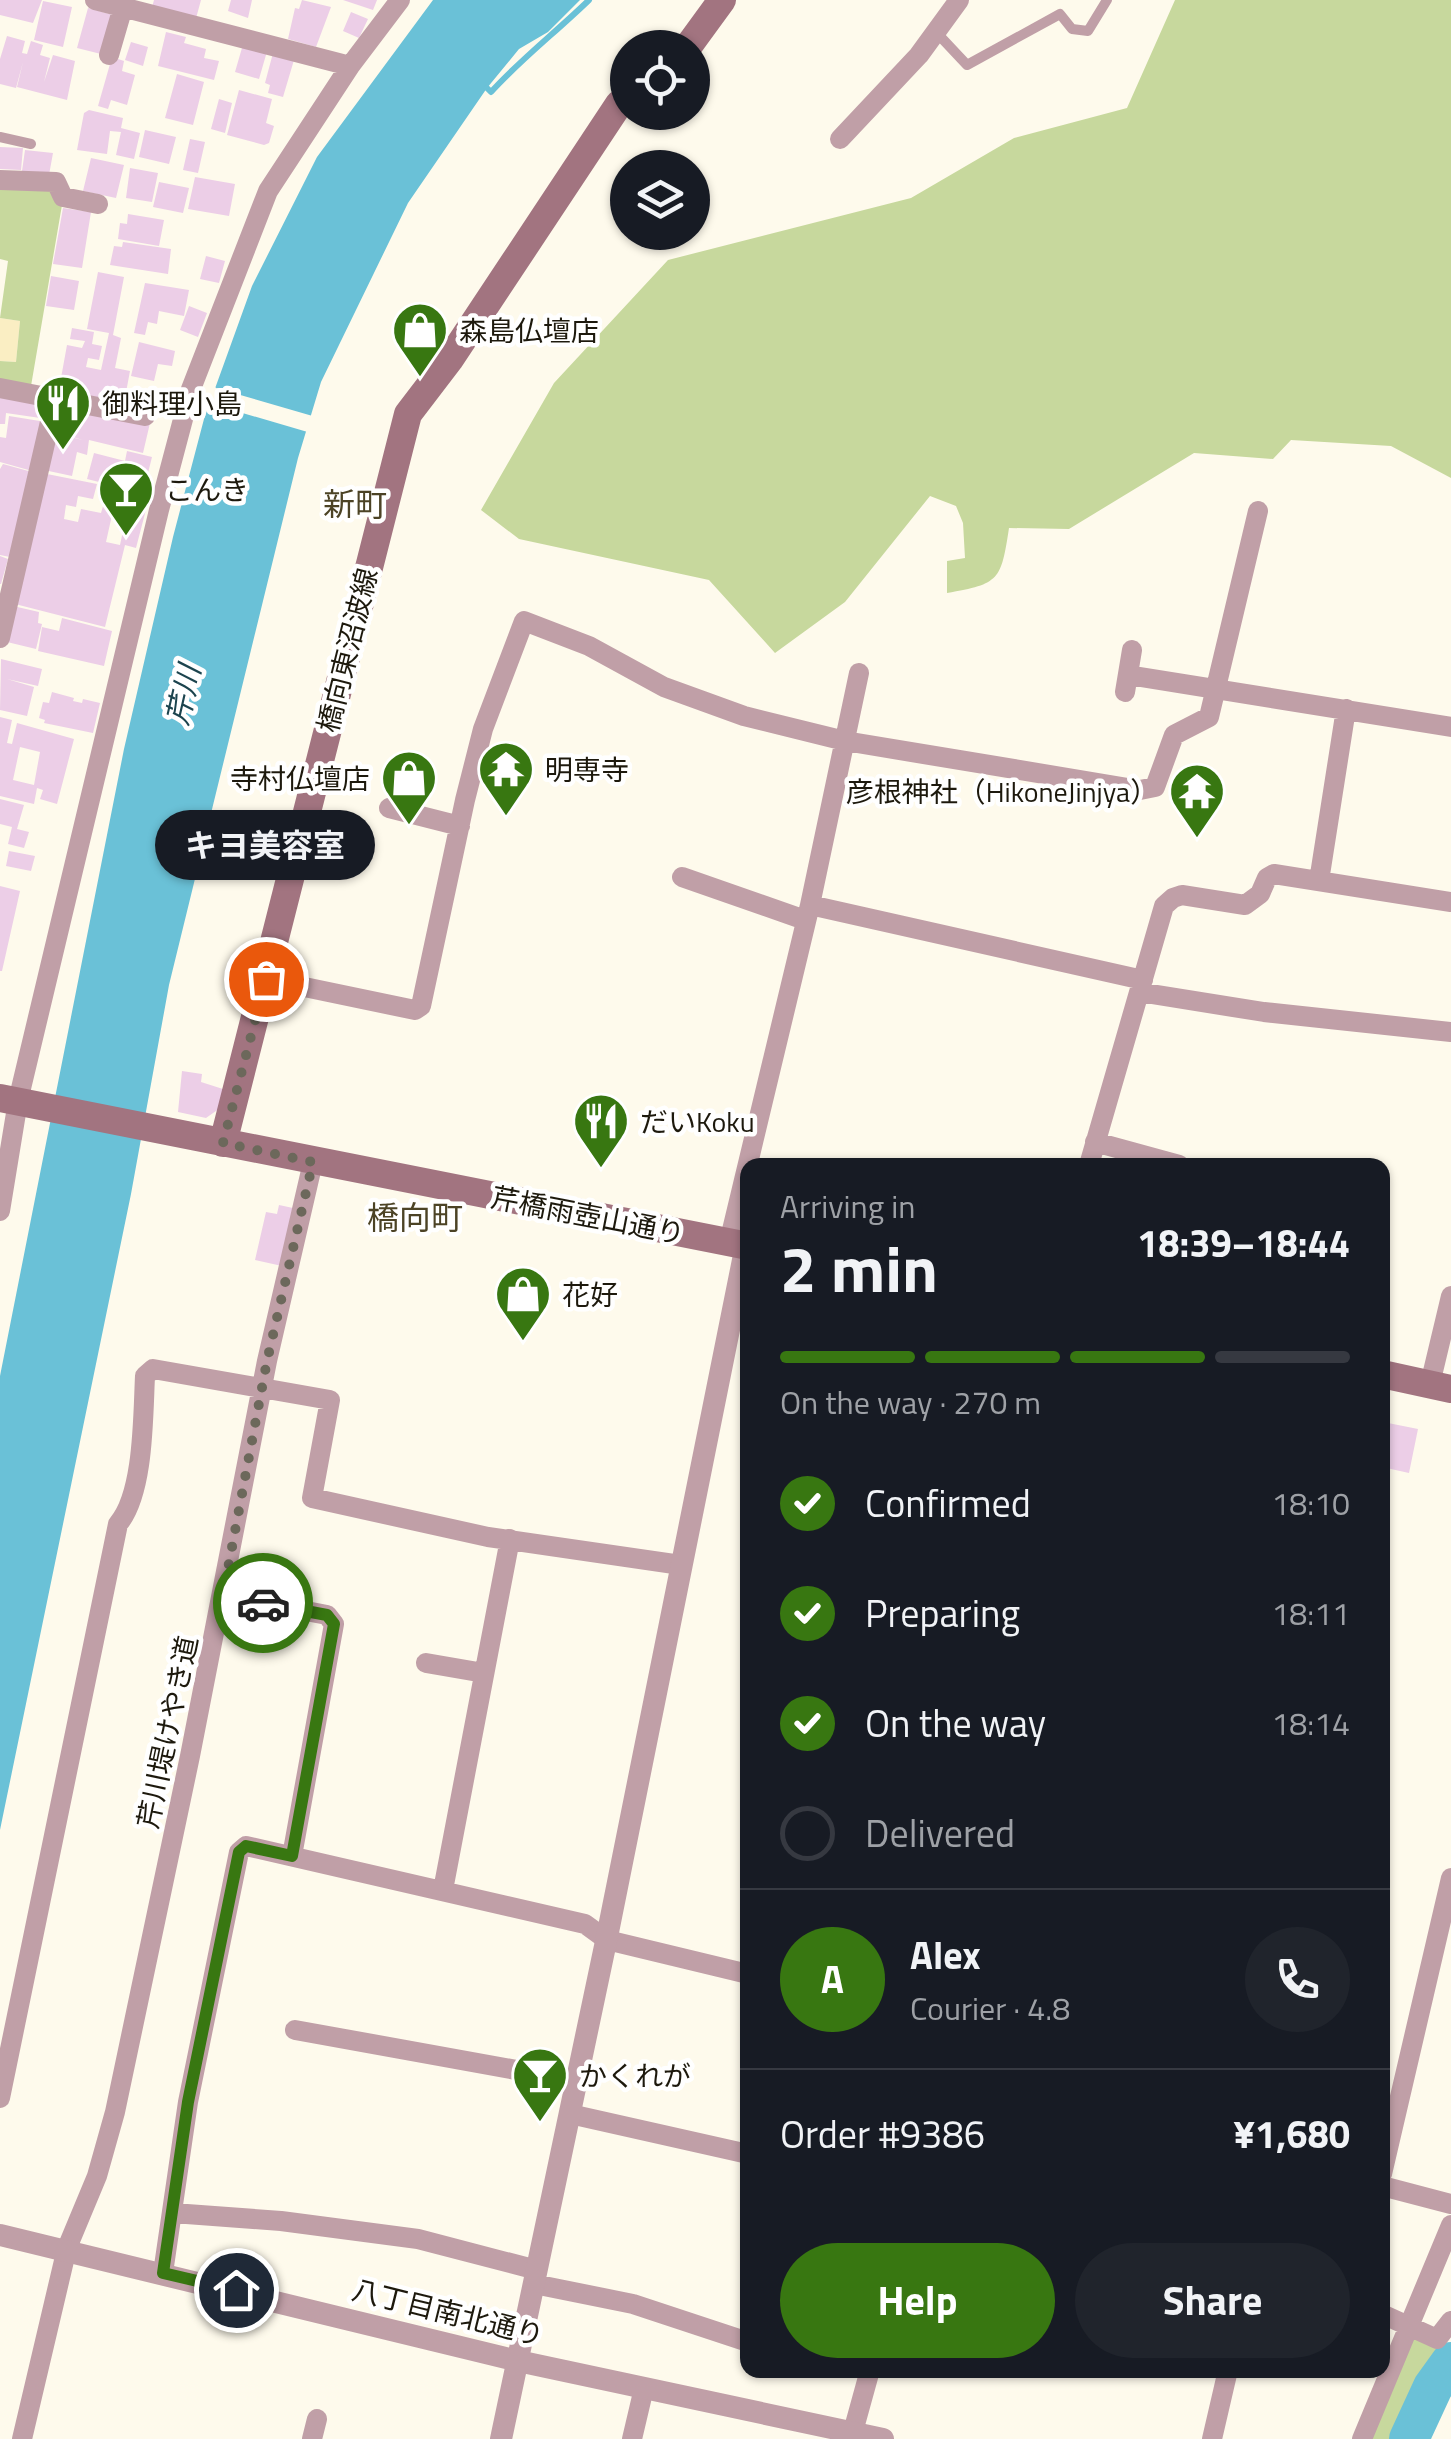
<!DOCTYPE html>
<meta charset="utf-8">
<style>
:root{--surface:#171b24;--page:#20242c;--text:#f1f3f6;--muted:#9ea1a6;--line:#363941;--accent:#387711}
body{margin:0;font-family:"Titillium Web","Noto Sans JP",sans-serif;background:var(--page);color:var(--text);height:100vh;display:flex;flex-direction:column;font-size:38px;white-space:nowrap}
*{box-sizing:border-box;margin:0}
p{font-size:32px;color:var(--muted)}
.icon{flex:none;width:55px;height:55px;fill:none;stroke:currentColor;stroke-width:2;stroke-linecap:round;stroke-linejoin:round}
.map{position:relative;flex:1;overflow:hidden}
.side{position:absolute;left:740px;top:1158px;width:650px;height:1220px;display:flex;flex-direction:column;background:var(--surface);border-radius:20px;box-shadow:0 2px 8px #0004}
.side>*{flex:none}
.controls{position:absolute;left:610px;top:30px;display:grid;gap:20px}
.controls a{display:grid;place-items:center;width:100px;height:100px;border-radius:50%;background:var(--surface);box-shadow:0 2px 8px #0004;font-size:50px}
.pin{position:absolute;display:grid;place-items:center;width:85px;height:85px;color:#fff;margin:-42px;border:5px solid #fff;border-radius:50%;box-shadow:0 2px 10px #0007}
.courier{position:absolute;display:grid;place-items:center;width:100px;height:100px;margin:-50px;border:8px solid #387711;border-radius:50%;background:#fff;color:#222;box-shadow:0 2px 12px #0007}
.bubble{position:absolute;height:70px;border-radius:35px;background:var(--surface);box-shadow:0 2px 8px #0004;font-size:32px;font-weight:700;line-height:70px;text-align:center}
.overview em{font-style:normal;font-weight:700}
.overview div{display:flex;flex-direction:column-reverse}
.overview{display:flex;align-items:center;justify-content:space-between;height:170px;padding:0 40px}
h1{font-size:65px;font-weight:700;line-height:75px}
.bar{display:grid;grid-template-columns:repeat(4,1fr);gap:15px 10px;align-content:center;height:120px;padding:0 40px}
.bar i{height:12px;border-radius:8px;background:var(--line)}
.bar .on{background:var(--accent)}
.bar p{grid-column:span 4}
.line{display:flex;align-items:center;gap:25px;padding:0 40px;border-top:2px solid var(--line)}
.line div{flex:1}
.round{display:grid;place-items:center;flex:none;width:105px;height:105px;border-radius:52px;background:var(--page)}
ol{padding:0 40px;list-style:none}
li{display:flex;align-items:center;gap:30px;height:110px}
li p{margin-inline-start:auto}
li .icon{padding:10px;border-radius:50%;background:var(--accent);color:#fff;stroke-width:4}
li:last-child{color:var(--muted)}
li i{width:55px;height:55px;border:5px solid var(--line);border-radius:50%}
.action{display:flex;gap:20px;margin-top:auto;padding:20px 40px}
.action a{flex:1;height:115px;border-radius:60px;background:var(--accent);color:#fff;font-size:40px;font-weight:700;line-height:115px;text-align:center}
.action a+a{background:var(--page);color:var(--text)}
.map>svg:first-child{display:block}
.built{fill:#faeec3}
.green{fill:#c7d89d}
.water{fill:#6ac1d7}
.pier{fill:#fefaec}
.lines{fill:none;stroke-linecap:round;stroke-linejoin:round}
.stream{stroke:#6ac1d7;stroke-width:6}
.river{stroke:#6ac1d7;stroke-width:40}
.building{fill:#eccee7;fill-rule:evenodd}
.service{stroke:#c09fa7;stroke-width:10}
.minor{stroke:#c09fa7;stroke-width:20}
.tertiary{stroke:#c09fa7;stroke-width:22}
.secondary{stroke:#a27480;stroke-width:28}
.done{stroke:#6c685b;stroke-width:10;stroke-dasharray:0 18}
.route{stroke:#387711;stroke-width:12}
.labels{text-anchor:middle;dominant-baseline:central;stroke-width:9;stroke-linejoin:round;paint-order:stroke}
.poi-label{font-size:28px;fill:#1d190d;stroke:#fff;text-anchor:start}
.street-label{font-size:28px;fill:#1d190d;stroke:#fff}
.water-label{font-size:30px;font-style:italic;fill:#1c444e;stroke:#fff}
.quarter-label{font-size:32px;fill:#4c4325;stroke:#fff}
</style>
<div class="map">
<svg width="1451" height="2439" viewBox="0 0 1451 2439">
<rect width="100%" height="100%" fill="#fefaec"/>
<path class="built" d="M0 318 20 321 16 362 0 361Z"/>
<path class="green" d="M1175 0H1451V478L1391 446 1291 440 1273 459 1194 453 1069 529 1009 528C1001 580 1000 584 947 593V561L965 558 963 523 956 506 930 496 845 602 775 653 709 580 519 539 481 510 554 383 668 260 911 198 1014 138 1127 108Z
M0 183 53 185 62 205 31 386 0 383V361L16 362 20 321 0 318 8 261 0 259Z
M1412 2335 1439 2347 1392 2439H1371Z"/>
<path class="water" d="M433 0H580L548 32 519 49 487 88 408 203 321 382 298 458 169 985 131 1194 0 1830V1376L124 749 173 537 204 419 252 286 317 157Z"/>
<path class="pier" d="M212 384 216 388 316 417 311 433 212 404 204 406Z"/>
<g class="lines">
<path class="stream" d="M487 88 491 92C521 59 556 32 589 0"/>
<path class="river" d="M1409 2439 1433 2387 1451 2362"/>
</g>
<path class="building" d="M0 0H42L33 23 0 15Z
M154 0H201L195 22 151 11Z
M231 0H252L248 18 228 11Z
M302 0 331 7 316 47 288 39 295 8 299 9Z
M343 0H377L373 10Z
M43 1 72 7 63 47 34 40Z
M88 8 113 15 101 54 77 48Z
M351 12 368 19 359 38 343 31Z
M166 32 186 37 184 43 206 49 204 58 219 61 214 80 158 66Z
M7 36 25 41 22 53 27 54 31 41 43 45 40 55 50 58 44 82 53 55 75 61 67 100 17 87 23 62 16 88 0 84V59Z
M244 41 268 48 259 79 235 72Z
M131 42 148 47 143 66 125 60Z
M273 53 294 60 283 97 268 93 270 85 265 83Z
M112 57 124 61 122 71 135 75 127 105 111 100 108 109 98 106Z
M177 74 204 82 193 125 165 118Z
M239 90 272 99 266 123 274 126 269 143 264 145 227 135Z
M219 99 232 103 225 133 211 129Z
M89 110 123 118 121 128 140 133 134 159 116 155 121 132 110 131 107 154 77 150 84 113Z
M145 130 176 137 169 164 139 157Z
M190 139 205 142 198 173 183 170Z
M0 147 23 148 21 170 0 169Z
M25 150 53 153 49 175 22 171Z
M91 158 124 165 116 198 83 191Z
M130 168 158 173 152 202 126 198Z
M195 177 235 184 229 216 188 209Z
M159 182 189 188 183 213 153 207Z
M63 208 91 212 82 268 53 264Z
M128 214 164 220 159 246 118 239 120 223 127 224Z
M123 242 171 249 168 274 110 265 114 246 122 247Z
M206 256 225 261 219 283 200 279Z
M98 272 124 277 113 335 121 338 115 368 130 371 124 403 59 389 67 345 82 348 85 341 70 339 72 328 94 332 92 344 102 346 99 360 88 358 86 367 101 370 109 333 87 329Z
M51 276 79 281 74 310 46 306Z
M145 283 189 290 184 316 159 311 157 324 148 322 145 335 134 333Z
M189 306 207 313 198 337 180 330Z
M139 342 175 351 172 366 158 364 154 381 131 376Z
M0 392 51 400 47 419 6 413 5 424H0Z
M78 405 150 423 143 453 89 440 87 455 77 452 72 476 44 470 53 433 83 440 55 432 60 414 75 418Z
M9 416 46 422 32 471 0 462V437L6 438Z
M127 451 152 457 143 493 87 479 94 453 125 461Z
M3 464 32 472 10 557 0 555V469Z
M42 473 97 484 93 499 78 496 76 507 66 505 64 519 78 522 81 509 101 513 109 486 127 491 120 517 112 515 106 542 120 545 131 493 149 498 136 548 125 545 105 627 15 604Z
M0 556 8 559 1 584H0Z
M13 606 39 612 38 623 42 624 36 649 7 642Z
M62 618 112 631 104 666 38 651 42 627 59 631Z
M1 659 42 669 38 686 7 679 34 687 27 716 0 710Z
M52 692 74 698 73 701 82 703 83 699 100 703 93 733 44 723 45 720 39 718 43 702 49 703Z
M0 717 12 720 7 743 12 744 17 723 74 739 57 804 40 799 43 790 37 788 34 804 0 796ZM20 747 40 752 34 785 13 780Z
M0 799 24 805 17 829 29 832 24 848 8 844 12 827 0 824Z
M9 851 35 856 31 871 6 866Z
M0 886 20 891 2 971H0Z
M182 1071 202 1074 201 1082 226 1090 223 1106 206 1118 178 1112Z
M279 1205 293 1208 282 1266 255 1260 266 1212 277 1214Z
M1388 1423 1418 1429 1409 1473 1382 1467Z"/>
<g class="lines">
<path class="service" d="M936 32 967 65 1060 14 1072 29 1088 31 1107 0
M0 137 31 144"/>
<path class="minor" d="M95 0 350 66
M109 55 123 7
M840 139 919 55 959 0
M0 180 56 182 63 197 98 204
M0 388 145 416
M0 638 56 396
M1128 675 1451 727
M1125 692 1132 650
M389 808 460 826
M682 877 805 920
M1319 881 1346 709
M810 905 1143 980
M266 979 415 1010 421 1006 465 800 483 729 524 621 589 646 664 687 744 716 845 741 1140 790 1155 787 1174 735 1209 717 1258 511
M1139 992 1264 1012 1451 1032
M1095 1142 1179 1165
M1089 1165 1164 906 1173 898 1182 895 1245 905 1260 894 1267 878 1274 874 1451 902
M0 1211 18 1101 159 510 191 389 268 191 350 66 400 0
M746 1245 732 1230 810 905 859 673
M1430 1384 1451 1296
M223 1595 327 1615 334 1624 292 1856
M426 1663 484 1673
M443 1890 510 1539
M295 2030 577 2081
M0 2098 118 1524C144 1494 143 1416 145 1376L153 1369 330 1400 312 1498 488 1537 681 1565
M570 2114 748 2154
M1382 2174 1451 1878
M1382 2186 1451 2204
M173 2213 281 2221 418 2239 537 2270
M163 2273 188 2102 239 1852 246 1846 585 1924 607 1940 748 1974
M534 2284 633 2304 748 2342
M1382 2314 1437 2339 1451 2321
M22 2439 67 2248 97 2176 115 2112 190 1756 267 1361 313 1162
M312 2439 317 2419
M632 2439 644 2388
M851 2439 870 2370
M1212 2439 1228 2370
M1362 2439 1451 2225"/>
<path class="tertiary" d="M0 2235 518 2361 883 2439
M501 2439 608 1932 746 1245"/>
<path class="secondary" d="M687 48 722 0
M0 1098 748 1246
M223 1143 408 414 450 359 619 104 628 101
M1382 1374 1451 1389"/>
</g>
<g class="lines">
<path class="done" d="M263 1603 223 1595 267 1361 313 1162 223 1143 266 979"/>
<path class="route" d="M236 2290 163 2273 188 2102 239 1852 246 1846 292 1856 334 1624 327 1615 263 1603"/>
</g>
<defs>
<g id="shop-pin" transform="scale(2.875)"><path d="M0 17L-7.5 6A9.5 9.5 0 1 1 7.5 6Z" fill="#387711" stroke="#fff"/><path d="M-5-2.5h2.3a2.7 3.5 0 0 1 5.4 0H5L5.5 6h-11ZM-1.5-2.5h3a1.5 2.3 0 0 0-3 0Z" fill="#fff"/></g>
<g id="restaurant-pin" transform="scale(2.875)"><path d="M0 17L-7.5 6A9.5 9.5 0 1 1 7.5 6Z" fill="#387711" stroke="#fff"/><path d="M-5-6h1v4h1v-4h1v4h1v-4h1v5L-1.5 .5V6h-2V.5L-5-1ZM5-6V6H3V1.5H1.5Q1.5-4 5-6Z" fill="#fff"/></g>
<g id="bar-pin" transform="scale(2.875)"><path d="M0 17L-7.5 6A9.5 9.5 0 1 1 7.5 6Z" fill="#387711" stroke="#fff"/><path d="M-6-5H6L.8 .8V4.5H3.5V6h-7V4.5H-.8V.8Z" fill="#fff"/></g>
<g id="temple-pin" transform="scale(2.875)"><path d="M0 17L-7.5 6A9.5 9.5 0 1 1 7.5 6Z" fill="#387711" stroke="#fff"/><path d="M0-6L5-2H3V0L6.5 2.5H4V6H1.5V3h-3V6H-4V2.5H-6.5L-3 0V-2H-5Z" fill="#fff"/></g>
</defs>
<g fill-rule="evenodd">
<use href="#shop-pin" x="420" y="330"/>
<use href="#restaurant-pin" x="63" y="403"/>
<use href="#bar-pin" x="126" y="489"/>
<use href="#temple-pin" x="506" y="769"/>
<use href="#shop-pin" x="409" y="778"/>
<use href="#temple-pin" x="1197" y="791"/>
<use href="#restaurant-pin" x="601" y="1121"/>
<use href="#shop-pin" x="523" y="1294"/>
<use href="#bar-pin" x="540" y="2075"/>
</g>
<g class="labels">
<g class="poi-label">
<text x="459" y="330">森島仏壇店</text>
<text x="102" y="403">御料理小島</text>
<text x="165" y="489">こんき</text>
<text x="545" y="769">明専寺</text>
<text x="370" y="778" text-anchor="end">寺村仏壇店</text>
<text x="1158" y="791" text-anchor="end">彦根神社（HikoneJinjya）</text>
<text x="640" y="1121">だいKoku</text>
<text x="562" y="1294">花好</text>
<text x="579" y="2075">かくれが</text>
</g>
<g class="street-label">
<text transform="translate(347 650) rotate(-76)">橋向東沼波線</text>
<text transform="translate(588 1215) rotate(11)">芹橋雨壺山通り</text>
<text transform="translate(167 1732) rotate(-78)">芹川堤けやき道</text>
<text transform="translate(448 2312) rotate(14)">八丁目南北通り</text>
</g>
<g class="water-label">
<text transform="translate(183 695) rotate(-77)">芹川</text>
</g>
<g class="quarter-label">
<text x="355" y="504">新町</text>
<text x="415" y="1217">橋向町</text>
</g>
</g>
</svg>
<div class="controls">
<a><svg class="icon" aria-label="locate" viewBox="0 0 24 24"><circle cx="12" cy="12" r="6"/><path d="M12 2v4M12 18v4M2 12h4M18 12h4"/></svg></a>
<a><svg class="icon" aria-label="layers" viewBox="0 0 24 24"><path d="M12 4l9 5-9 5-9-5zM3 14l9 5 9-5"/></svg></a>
</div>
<div class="pin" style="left:266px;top:979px;background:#ea580c"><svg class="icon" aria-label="bag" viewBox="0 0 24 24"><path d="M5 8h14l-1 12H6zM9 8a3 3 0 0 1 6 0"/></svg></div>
<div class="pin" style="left:236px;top:2290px;background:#1f2937"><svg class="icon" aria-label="home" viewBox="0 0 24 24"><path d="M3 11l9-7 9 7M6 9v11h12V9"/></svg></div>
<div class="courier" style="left:263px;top:1603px"><svg class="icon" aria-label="car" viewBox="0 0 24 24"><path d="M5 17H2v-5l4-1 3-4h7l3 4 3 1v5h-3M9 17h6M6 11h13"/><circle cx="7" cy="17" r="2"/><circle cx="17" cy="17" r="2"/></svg></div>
<div class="bubble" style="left:155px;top:810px;width:220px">キヨ美容室</div>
<section class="side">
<div class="overview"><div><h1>2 min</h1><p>Arriving in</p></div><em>18:39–18:44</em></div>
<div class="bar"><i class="on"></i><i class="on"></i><i class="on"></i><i></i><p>On the way · 270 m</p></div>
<ol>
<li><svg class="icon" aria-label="check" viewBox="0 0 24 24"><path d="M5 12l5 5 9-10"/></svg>Confirmed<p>18:10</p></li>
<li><svg class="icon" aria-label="check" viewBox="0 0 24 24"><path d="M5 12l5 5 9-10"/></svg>Preparing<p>18:11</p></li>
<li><svg class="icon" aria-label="check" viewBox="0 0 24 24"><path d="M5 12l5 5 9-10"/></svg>On the way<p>18:14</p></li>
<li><i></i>Delivered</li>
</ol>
<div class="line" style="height:180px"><b class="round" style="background:var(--accent);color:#fff">A</b><div><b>Alex</b><p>Courier · 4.8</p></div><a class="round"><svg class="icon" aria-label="phone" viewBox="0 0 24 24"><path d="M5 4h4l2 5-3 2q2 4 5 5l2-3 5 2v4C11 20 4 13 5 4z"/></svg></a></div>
<div class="line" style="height:130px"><div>Order #9386</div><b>¥1,680</b></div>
<div class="action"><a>Help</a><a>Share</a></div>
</section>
</div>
